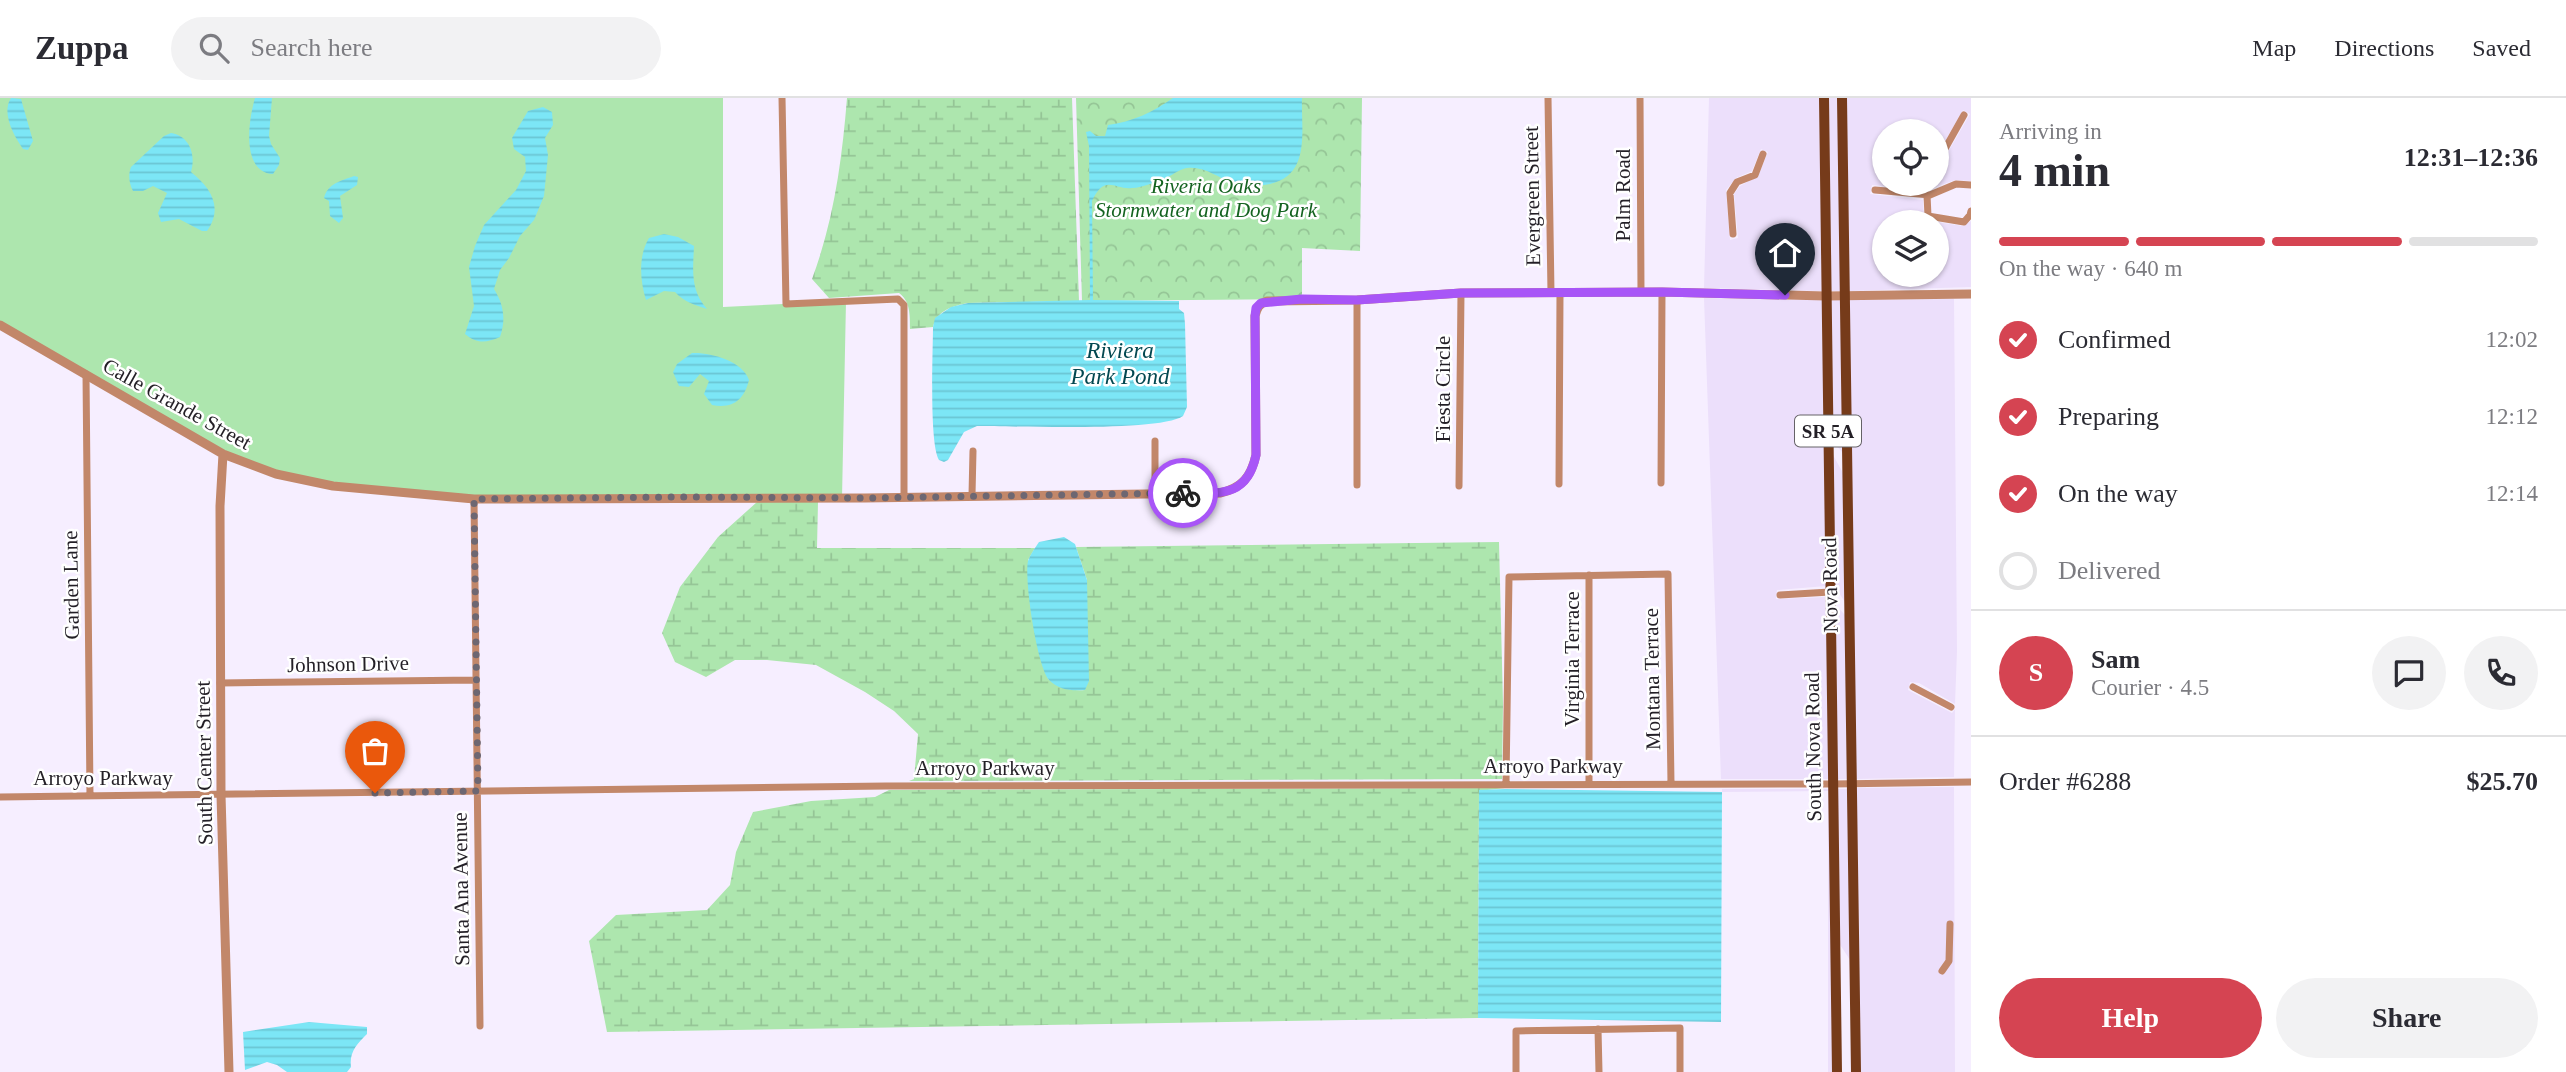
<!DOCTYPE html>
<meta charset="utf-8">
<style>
:root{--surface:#fff;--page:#f2f2f3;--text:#2b2b33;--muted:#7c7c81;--line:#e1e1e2;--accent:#d54452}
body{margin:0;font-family:"Times New Roman",serif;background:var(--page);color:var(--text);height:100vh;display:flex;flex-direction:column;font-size:26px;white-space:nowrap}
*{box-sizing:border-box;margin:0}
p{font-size:23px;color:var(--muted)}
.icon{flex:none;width:38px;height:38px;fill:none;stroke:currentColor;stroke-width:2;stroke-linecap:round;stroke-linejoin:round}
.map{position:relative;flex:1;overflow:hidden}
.panel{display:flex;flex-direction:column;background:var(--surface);width:595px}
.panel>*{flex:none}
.buttons{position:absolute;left:1872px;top:21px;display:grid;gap:14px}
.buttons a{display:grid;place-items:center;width:77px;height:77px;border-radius:50%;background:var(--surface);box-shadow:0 2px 5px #0004;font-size:35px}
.pin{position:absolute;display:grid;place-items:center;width:60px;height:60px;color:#fff;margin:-72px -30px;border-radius:50% 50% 50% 0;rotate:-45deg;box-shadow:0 0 7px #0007}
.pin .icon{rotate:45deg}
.courier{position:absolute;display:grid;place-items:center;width:70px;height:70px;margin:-35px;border:5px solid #a855f7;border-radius:50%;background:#fff;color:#222;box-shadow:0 2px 9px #0007}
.head em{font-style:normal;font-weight:800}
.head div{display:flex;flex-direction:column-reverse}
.head{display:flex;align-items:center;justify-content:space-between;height:119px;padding:0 28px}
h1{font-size:46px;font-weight:800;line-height:52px}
.bar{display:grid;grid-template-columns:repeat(4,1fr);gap:10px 7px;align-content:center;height:84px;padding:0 28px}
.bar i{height:9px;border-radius:5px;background:var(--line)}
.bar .on{background:var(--accent)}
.bar p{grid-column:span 4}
.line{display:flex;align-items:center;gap:18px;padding:0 28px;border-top:2px solid var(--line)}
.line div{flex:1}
.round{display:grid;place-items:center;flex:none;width:74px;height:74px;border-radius:37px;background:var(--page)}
ol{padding:0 28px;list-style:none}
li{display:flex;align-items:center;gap:21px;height:77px}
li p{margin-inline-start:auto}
li .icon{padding:7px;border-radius:50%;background:var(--accent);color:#fff;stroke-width:4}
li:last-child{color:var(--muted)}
li i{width:38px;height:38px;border:4px solid var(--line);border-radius:50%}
.cta{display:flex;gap:14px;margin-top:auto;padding:14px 28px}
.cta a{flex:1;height:80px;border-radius:42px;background:var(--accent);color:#fff;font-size:28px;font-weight:800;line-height:80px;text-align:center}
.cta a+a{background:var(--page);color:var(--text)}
header{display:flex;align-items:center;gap:42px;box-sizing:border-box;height:98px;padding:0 35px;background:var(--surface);border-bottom:2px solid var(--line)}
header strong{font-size:33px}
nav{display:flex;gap:38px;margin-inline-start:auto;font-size:24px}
.search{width:490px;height:63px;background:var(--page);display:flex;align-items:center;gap:18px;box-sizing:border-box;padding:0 24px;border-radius:38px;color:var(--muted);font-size:26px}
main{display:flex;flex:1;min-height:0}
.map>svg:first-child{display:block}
.built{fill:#ecdffb;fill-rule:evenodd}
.green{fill:#ade6ae}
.wetland{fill:url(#wetland-marsh)}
.park{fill:url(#park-crowns)}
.water{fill:url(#water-rules)}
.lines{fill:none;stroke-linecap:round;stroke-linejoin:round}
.minor{stroke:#c2876a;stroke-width:7}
.tertiary{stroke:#c2876a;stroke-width:9}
.primary{stroke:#763b1a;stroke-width:10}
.done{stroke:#6d6772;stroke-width:7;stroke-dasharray:0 12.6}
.route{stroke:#a855f7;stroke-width:9}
.labels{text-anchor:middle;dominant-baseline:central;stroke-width:5;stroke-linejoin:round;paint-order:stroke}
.shield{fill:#fff;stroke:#656267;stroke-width:2}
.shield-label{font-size:19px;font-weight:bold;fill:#231f26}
.park-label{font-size:21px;font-style:italic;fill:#146320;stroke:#fff}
.street-label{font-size:21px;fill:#231f26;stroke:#fff}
.water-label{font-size:23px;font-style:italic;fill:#034851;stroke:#fff}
</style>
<header>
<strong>Zuppa</strong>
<div class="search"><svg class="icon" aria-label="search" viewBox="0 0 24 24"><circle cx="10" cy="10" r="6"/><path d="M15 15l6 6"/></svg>Search here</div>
<nav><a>Map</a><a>Directions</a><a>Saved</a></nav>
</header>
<main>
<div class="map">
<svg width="1971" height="974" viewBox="0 0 1971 974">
<defs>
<pattern id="wetland-marsh" width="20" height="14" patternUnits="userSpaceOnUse" patternTransform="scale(1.75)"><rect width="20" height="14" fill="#ade6ae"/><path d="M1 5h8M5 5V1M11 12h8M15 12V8" fill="none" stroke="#95c596"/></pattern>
<pattern id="park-crowns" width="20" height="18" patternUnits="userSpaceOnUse" patternTransform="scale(1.75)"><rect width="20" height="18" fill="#ade6ae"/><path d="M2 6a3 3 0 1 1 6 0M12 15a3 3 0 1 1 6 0" fill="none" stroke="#95c596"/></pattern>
<pattern id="water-rules" width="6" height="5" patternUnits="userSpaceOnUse" patternTransform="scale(1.75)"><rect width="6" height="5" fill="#7ce6f6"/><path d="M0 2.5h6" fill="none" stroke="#6bc5d3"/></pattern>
</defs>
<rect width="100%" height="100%" fill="#f6eeff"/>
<path class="built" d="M1709 0H1819L1822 193 1704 190ZM1761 51 1768 54 1758 78 1740 88 1734 96 1738 140 1730 142 1726 92 1736 80 1752 73Z
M1828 0H1838L1841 193H1831Z
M1847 0H1971V83L1955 82 1928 92 1872 87 1870 96 1923 102 1924 119 1927 123 1936 124H1885V177H1937V124L1963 128 1971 123V189L1849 193ZM1963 12 1970 16 1937 73V86H1885V33H1937V57Z
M1704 200 1822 202 1826 488 1777 492 1776 501 1826 499 1829 681H1721Z
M1954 201 1957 553 1955 606 1919 585 1910 584 1908 592 1952 615 1955 611 1954 679 1856 681 1849 202Z
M1831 202H1841L1843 355 1833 344Z
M1833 357 1843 375 1845 504 1835 489Z
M1835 506 1845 517 1848 681H1837Z
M1954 689 1955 974H1860L1856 690Z
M1722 691H1829L1833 974H1828V693L1722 694Z
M1837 691H1848L1850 862 1839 845Z"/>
<path class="green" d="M0 0H723V209L846 203 842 400 474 401 300 383 223 356 0 228Z"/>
<path class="wetland" d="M847 0H1072L1079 203 968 205C953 208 937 212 933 229L910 231C910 216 910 203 899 195L829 200 812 181C834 122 842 62 847 0Z
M757 404H818L817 450H1035L1028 462 1048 581C1061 590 1069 593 1085 592L1087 482 1076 449 1499 444 1503 606 1502 681 909 683 914 681 918 636 894 613 865 594 816 567 767 562H735L706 579 675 564 662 535 680 489 718 439Z
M1505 690 1479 693 1478 920 607 934 589 843 616 817 707 812 730 787 736 754 753 714 811 703 875 699 889 692Z"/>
<path class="park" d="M1076 0H1362L1360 153 1302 150V201L1082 203Z"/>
<path class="water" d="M11 0 21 1 33 43 28 52 23 51C14 38 1 15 11 0Z
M255 0H272L269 38 271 46 280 60 279 67 273 76C240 74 249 20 255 0Z
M1173 0H1302C1301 33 1311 77 1270 86 1259 88 1243 89 1233 85 1218 80 1205 68 1187 70 1180 71 1174 76 1168 79 1157 83 1143 90 1132 90 1114 92 1105 75 1092 103L1093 202 1179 203V211L1184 215 1185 226 1187 309 1183 318C1160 334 1013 328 977 328L964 334 948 362 944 364 939 362C929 346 933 253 933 229L935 220 951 209 968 205 1090 202 1089 48 1086 34 1090 33 1096 38H1105L1108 27C1132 24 1153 14 1173 0Z
M543 9 552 14 553 27 545 40 548 57 544 98 534 122 520 138 509 160 500 172 494 191C504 207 506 222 500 239 486 245 477 246 465 236L474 208 469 169 475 148 484 127 516 92 526 73 525 59 514 51 512 40 528 13Z
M171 35C190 38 196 57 191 74 210 89 224 109 207 133H202L179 121 161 124 158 115 167 95 153 88 143 93H133C129 85 128 77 131 69L164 38Z
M354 78 358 79 357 87 340 98 343 120 339 125 330 118 329 103 324 100C328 85 341 83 354 78Z
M664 136 678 139 694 148C693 172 690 192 707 211 695 207 684 204 675 194L664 193 646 202C640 183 638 158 649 140Z
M692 255C710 254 743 263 749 282 744 302 733 311 712 307L704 296 709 283 700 276 689 289 679 288 673 274 677 266Z
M1064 439 1075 446 1087 482 1089 583 1085 592C1071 593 1059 592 1049 582 1037 568 1024 482 1028 463 1030 457 1035 450 1039 444Z
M1505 691 1722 694 1721 924 1478 920 1479 692Z
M309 924 367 929V936C357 946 349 954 351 969L347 974H287L277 967 267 964 245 972 243 934Z"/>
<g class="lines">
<path class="minor" d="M782 0 786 206 898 201 904 207V398
M1548 0 1551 195
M1640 0 1641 194
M1937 65 1964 17
M1875 92 1930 97 1956 86 1971 87
M1927 97 1928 118 1964 124 1970 117 1971 113
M1733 136 1730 95 1737 84 1755 77 1763 56
M1357 202V387
M86 276 90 698
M1661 385 1662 194
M1559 386 1560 195
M1459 388 1461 195
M1155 395V343
M972 397 973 353
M474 401 480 928
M1780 497 1830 494
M220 585 476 582
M1913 589 1951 609
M1506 685 1509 479 1668 476 1671 686
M1589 686V477
M0 699 886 688 1833 686 1971 684
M1942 873 1949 863 1950 826
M1598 931 1599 974
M1516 974V933L1680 930V974"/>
<path class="tertiary" d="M0 227 223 356 276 376 333 388 474 401 865 400 1220 395C1242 390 1251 379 1256 357L1255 218C1257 210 1259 206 1267 203L1357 202 1461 195 1662 194 1826 198 1971 196
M223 356 220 408 221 697 229 974"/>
<path class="primary" d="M1824 0 1837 974
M1842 0 1856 974"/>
</g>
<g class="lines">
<path class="done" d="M375 695 478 693 474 401 676 399 865 400 1183 395"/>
<path class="route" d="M1183 395C1219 395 1247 400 1256 357L1255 218 1256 210 1261 205 1302 201 1357 202 1461 195 1662 194 1785 197"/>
</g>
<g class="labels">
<rect class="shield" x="1795" y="317.5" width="66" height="31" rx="5"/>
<g class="shield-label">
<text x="1828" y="333">SR 5A</text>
</g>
<g class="park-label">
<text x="1206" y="88">Riveria Oaks<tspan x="1206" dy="24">Stormwater and Dog Park</tspan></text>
</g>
<g class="street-label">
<text transform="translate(1623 97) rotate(-90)">Palm Road</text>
<text transform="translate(1532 98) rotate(-91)">Evergreen Street</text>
<text transform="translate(1443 291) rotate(-90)">Fiesta Circle</text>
<text transform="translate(177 306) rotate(29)">Calle Grande Street</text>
<text transform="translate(71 487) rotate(-91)">Garden Lane</text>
<text transform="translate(1830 487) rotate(-91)">Nova Road</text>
<text transform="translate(1572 561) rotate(-90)">Virginia Terrace</text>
<text transform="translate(348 566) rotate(-1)">Johnson Drive</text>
<text transform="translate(1652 581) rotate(-91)">Montana Terrace</text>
<text transform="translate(1813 649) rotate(-91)">South Nova Road</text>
<text transform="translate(204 665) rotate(-91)">South Center Street</text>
<text x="1553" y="668">Arroyo Parkway</text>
<text x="985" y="670">Arroyo Parkway</text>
<text x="103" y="680">Arroyo Parkway</text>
<text transform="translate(461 791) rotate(-91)">Santa Ana Avenue</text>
</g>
<g class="water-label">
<text x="1120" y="252">Riviera<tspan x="1120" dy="26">Park Pond</tspan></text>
</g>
</g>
</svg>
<div class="buttons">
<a><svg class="icon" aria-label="locate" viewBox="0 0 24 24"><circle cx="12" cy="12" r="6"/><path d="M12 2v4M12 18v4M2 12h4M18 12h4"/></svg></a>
<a><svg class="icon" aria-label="layers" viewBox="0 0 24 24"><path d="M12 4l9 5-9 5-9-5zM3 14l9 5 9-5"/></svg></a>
</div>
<div class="pin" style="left:375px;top:695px;background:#ea580c"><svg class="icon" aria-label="bag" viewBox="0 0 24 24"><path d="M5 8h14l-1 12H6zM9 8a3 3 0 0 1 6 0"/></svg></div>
<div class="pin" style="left:1785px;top:197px;background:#1f2937"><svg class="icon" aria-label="home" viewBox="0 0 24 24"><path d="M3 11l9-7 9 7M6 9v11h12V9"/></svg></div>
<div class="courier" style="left:1183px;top:395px"><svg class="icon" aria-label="bike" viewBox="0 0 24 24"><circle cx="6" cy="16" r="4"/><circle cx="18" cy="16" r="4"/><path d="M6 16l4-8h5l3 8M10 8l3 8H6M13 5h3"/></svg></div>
</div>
<section class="panel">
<div class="head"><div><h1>4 min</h1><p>Arriving in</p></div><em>12:31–12:36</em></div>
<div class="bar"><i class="on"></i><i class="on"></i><i class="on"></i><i></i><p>On the way · 640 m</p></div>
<ol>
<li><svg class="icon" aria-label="check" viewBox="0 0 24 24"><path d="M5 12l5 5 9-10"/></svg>Confirmed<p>12:02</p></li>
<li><svg class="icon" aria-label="check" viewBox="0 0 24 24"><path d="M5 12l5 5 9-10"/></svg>Preparing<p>12:12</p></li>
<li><svg class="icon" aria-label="check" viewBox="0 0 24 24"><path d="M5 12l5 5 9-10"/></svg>On the way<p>12:14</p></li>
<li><i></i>Delivered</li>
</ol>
<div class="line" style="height:126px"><b class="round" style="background:var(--accent);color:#fff">S</b><div><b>Sam</b><p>Courier · 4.5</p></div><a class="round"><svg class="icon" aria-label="chat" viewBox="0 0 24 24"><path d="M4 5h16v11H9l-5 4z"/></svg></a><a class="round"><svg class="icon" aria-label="phone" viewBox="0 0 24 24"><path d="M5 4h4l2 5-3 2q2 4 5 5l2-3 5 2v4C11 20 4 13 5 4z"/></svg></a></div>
<div class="line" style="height:91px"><div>Order #6288</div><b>$25.70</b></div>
<div class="cta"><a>Help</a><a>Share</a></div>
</section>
</main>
